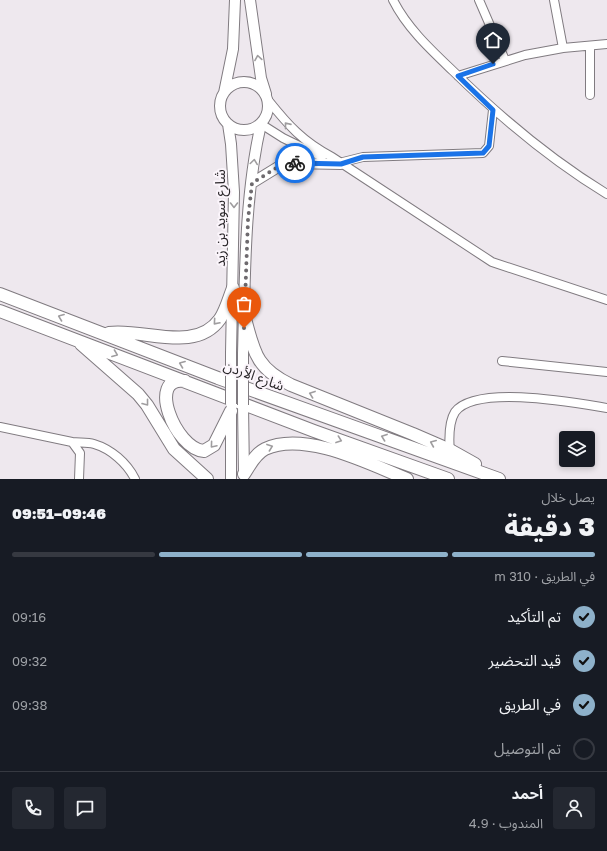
<!DOCTYPE html>
<html lang="ar">
<meta charset="utf-8">
<style>
:root{--surface:#171b24;--page:#242831;--text:#f1f3f6;--muted:#9ea1a6;--line:#363941;--accent:#8eb1ca}
body{margin:0;font-family:"Golos Text","Noto Sans Arabic",sans-serif;background:var(--page);color:var(--text);direction:rtl;height:100vh;display:flex;flex-direction:column;font-size:15px;white-space:nowrap}
*{box-sizing:border-box;margin:0}
p{font-size:13px;color:var(--muted)}
.icon{flex:none;width:22px;height:22px;fill:none;stroke:currentColor;stroke-width:2;stroke-linecap:round;stroke-linejoin:round}
.map{position:relative;height:479px;overflow:hidden;direction:ltr}
.panel{display:flex;flex-direction:column;background:var(--surface);flex:1}
.panel>*{flex:none}
.tools{position:absolute;left:559px;top:431px;display:grid;gap:8px}
.tools a{display:grid;place-items:center;width:36px;height:36px;border-radius:4px;background:var(--surface);box-shadow:0 2px 6px #0003;font-size:20px}
.pin{position:absolute;display:grid;place-items:center;width:34px;height:34px;color:#fff;margin:-41px -17px;border-radius:50% 50% 50% 0;rotate:-45deg;box-shadow:0 0 4px #0007}
.pin .icon{rotate:45deg}
.courier{position:absolute;display:grid;place-items:center;width:40px;height:40px;margin:-20px;border:3px solid #1a73e8;border-radius:50%;background:#fff;color:#222;box-shadow:0 1px 5px #0007}
.overview em{font-style:normal;font-weight:800}
.overview div{display:flex;flex-direction:column-reverse}
.overview{display:flex;align-items:center;justify-content:space-between;height:68px;padding:0 12px}
h1{font-size:26px;font-weight:800;line-height:30px}
.bar{display:grid;grid-template-columns:repeat(4,1fr);gap:6px 4px;align-content:center;height:48px;padding:0 12px}
.bar i{height:5px;border-radius:3px;background:var(--line)}
.bar .active{background:var(--accent)}
.bar p{grid-column:span 4}
.line{display:flex;align-items:center;gap:10px;padding:0 12px;border-top:1px solid var(--line)}
.line div{flex:1}
.round{display:grid;place-items:center;flex:none;width:42px;height:42px;border-radius:4px;background:var(--page)}
ol{padding:0 12px;list-style:none}
li{display:flex;align-items:center;gap:12px;height:44px}
li p{margin-inline-start:auto}
li .icon{padding:4px;border-radius:50%;background:var(--accent);color:#111;stroke-width:4}
li:last-child{color:var(--muted)}
li i{width:22px;height:22px;border:2px solid var(--line);border-radius:50%}
.map>svg:first-child{display:block}
.lines{fill:none;stroke-linecap:round;stroke-linejoin:round}
.minor-casing{stroke:#807b80;stroke-width:10}
.major-casing{stroke:#807b80;stroke-width:12}
.highway-casing{stroke:#807b80;stroke-width:14}
.minor{stroke:#fff;stroke-width:8}
.major{stroke:#fff;stroke-width:10}
.highway{stroke:#fff;stroke-width:12}
.major-bridge-casing{stroke:#807b80;stroke-width:12;stroke-linecap:butt}
.major-bridge{stroke:#fff;stroke-width:10}
.oneway{stroke:#9f9d9f}
.done{stroke:#6e6a6e;stroke-width:4;stroke-dasharray:0 7.2}
.route{stroke:#1a73e8;stroke-width:5}
.labels{text-anchor:middle;dominant-baseline:central;stroke-width:4;stroke-linejoin:round;paint-order:stroke}
.street-label{font-size:14px;fill:#292629;stroke:#fbf5fb}
</style>
<div class="map">
<svg width="607" height="479" viewBox="0 0 607 479">
<rect width="100%" height="100%" fill="#eee8ee"/>
<g class="lines">
<g class="minor-casing">
<path id="minor" d="M393 0C407 28 431 50 453 71 500 117 551 160 607 194
M479 0 505 60
M554 0 563 48
M590 46V95
M458 76 525 55 563 48 607 44
M268 100C288 125 303 142 332 157L492 262 607 300
M261 124 283 138 322 157
M339 163 363 157 483 153 489 146 493 110
M502 361 607 372
M0 427 72 442 80 453 79 479
M72 442C79 443 87 442 94 444 111 449 127 463 135 479
M450 454C449 442 448 423 455 412 476 384 576 403 607 408"/>
</g>
<g class="major-casing">
<path id="major" d="M250 0 261 78 266 94
M220 106a24 24 0 1 1 48 0a24 24 0 1 1-48 0Z
M224 93 233 49 235 0
M228 124 231 144 234 192 231 353
M252 183 278 167 291 163 341 164
M243 354C245 280 244 197 261 124
M243 405 244 475
M231 412V479"/>
</g>
<g class="highway-casing">
<path id="highway" d="M0 294 218 378 499 479
M0 311 314 431 448 479
M244 315C254 351 255 368 291 385L413 434 450 450 475 464
M109 333C144 328 195 354 220 319 226 310 229 298 233 288
M81 344 138 394 147 405 174 449 207 479
M185 381C146 375 175 449 204 451L214 445 231 411
M244 474C250 465 255 454 265 449 304 430 370 464 407 479"/>
</g>
<use href="#minor" class="minor"/>
<use href="#major" class="major"/>
<use href="#highway" class="highway"/>
<g class="major-bridge-casing">
<path id="major-bridge" d="M243 354V405
M231 404V353"/>
</g>
<use href="#major-bridge" class="major-bridge"/>
</g>
<defs><path id="oneway-chevron" d="M-2-3.5L2.5 0L-2 3.5" fill="none" stroke-width="1.6" stroke-linecap="round" stroke-linejoin="round"/></defs>
<g class="oneway">
<use href="#oneway-chevron" transform="translate(258 58) rotate(-99)"/>
<use href="#oneway-chevron" transform="translate(287 125) rotate(-129)"/>
<use href="#oneway-chevron" transform="translate(254 162) rotate(-82)"/>
<use href="#oneway-chevron" transform="translate(234 205) rotate(90)"/>
<use href="#oneway-chevron" transform="translate(61 317) rotate(-159)"/>
<use href="#oneway-chevron" transform="translate(216 322) rotate(131)"/>
<use href="#oneway-chevron" transform="translate(115 354) rotate(21)"/>
<use href="#oneway-chevron" transform="translate(182 364) rotate(-159)"/>
<use href="#oneway-chevron" transform="translate(312 394) rotate(-160)"/>
<use href="#oneway-chevron" transform="translate(146 403) rotate(52)"/>
<use href="#oneway-chevron" transform="translate(384 437) rotate(-160)"/>
<use href="#oneway-chevron" transform="translate(339 440) rotate(20)"/>
<use href="#oneway-chevron" transform="translate(433 443) rotate(-157)"/>
<use href="#oneway-chevron" transform="translate(213 445) rotate(130)"/>
<use href="#oneway-chevron" transform="translate(270 447) rotate(-20)"/>
</g>
<g class="lines">
<path class="done" d="M244 328 248 220 252 183 278 167 295 163"/>
<path class="route" d="M295 163 341 164 363 157 483 153 489 146 493 110 458 76 493 64"/>
</g>
<g class="labels">
<g class="street-label">
<text transform="translate(219 218) rotate(-90)">شارع سويد بن زيد</text>
<text transform="translate(254 375) rotate(20)">شارع الأردن</text>
</g>
</g>
</svg>
<div class="tools">
<a><svg class="icon" aria-label="layers" viewBox="0 0 24 24"><path d="M12 4l9 5-9 5-9-5zM3 14l9 5 9-5"/></svg></a>
</div>
<div class="pin" style="left:244px;top:328px;background:#ea580c"><svg class="icon" aria-label="bag" viewBox="0 0 24 24"><path d="M5 8h14l-1 12H6zM9 8a3 3 0 0 1 6 0"/></svg></div>
<div class="pin" style="left:493px;top:64px;background:#1f2937"><svg class="icon" aria-label="home" viewBox="0 0 24 24"><path d="M3 11l9-7 9 7M6 9v11h12V9"/></svg></div>
<div class="courier" style="left:295px;top:163px"><svg class="icon" aria-label="bike" viewBox="0 0 24 24"><circle cx="6" cy="16" r="4"/><circle cx="18" cy="16" r="4"/><path d="M6 16l4-8h5l3 8M10 8l3 8H6M13 5h3"/></svg></div>
</div>
<section class="panel">
<div class="overview"><div><h1>3 دقيقة</h1><p>يصل خلال</p></div><em>09:46–09:51</em></div>
<div class="bar"><i class="active"></i><i class="active"></i><i class="active"></i><i></i><p>في الطريق · 310 m</p></div>
<ol>
<li><svg class="icon" aria-label="check" viewBox="0 0 24 24"><path d="M5 12l5 5 9-10"/></svg>تم التأكيد<p>09:16</p></li>
<li><svg class="icon" aria-label="check" viewBox="0 0 24 24"><path d="M5 12l5 5 9-10"/></svg>قيد التحضير<p>09:32</p></li>
<li><svg class="icon" aria-label="check" viewBox="0 0 24 24"><path d="M5 12l5 5 9-10"/></svg>في الطريق<p>09:38</p></li>
<li><i></i>تم التوصيل</li>
</ol>
<div class="line" style="height:72px"><a class="round"><svg class="icon" aria-label="person" viewBox="0 0 24 24"><circle cx="12" cy="8" r="4"/><path d="M4 21q1-7 8-7t8 7"/></svg></a><div><b>أحمد</b><p>المندوب · 4.9</p></div><a class="round"><svg class="icon" aria-label="chat" viewBox="0 0 24 24"><path d="M4 5h16v11H9l-5 4z"/></svg></a><a class="round"><svg class="icon" aria-label="phone" viewBox="0 0 24 24"><path d="M5 4h4l2 5-3 2q2 4 5 5l2-3 5 2v4C11 20 4 13 5 4z"/></svg></a></div>
</section>
